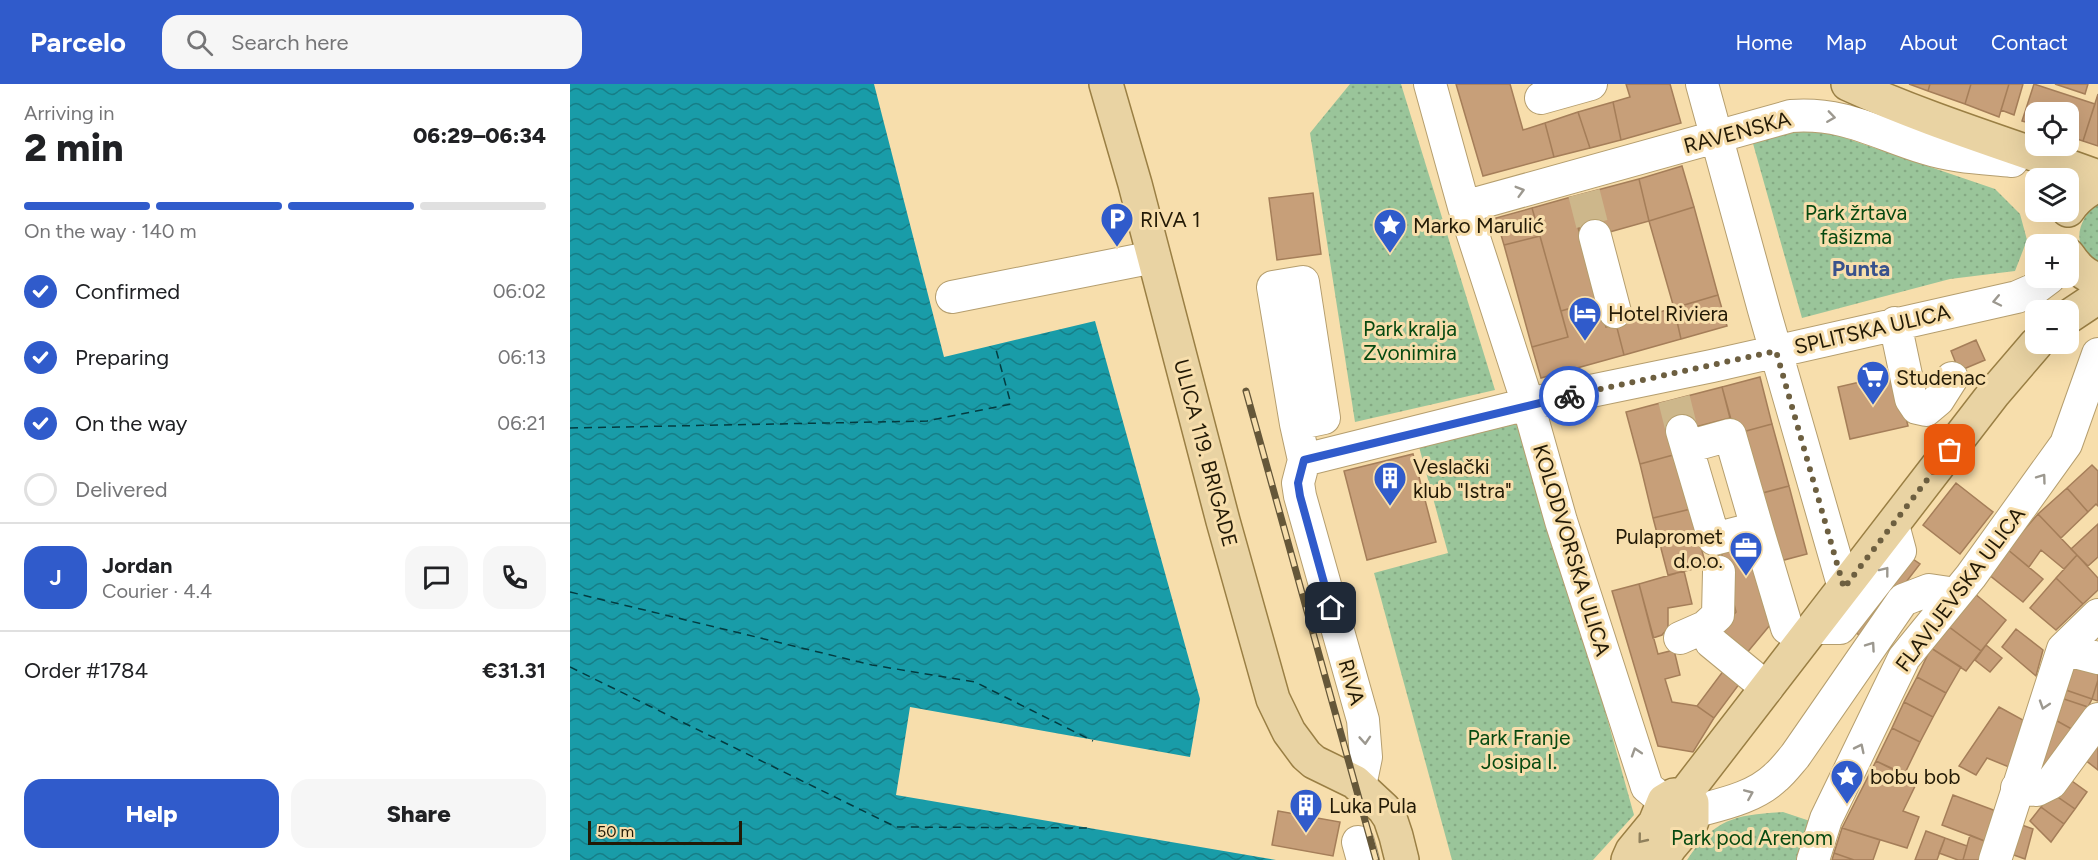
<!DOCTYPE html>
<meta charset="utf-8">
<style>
:root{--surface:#fff;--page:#f6f6f6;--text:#202124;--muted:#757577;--line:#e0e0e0;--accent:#305bcb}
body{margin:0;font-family:Figtree,sans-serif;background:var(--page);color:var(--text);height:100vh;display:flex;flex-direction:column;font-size:22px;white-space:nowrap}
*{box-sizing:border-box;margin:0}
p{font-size:20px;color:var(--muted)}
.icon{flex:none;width:33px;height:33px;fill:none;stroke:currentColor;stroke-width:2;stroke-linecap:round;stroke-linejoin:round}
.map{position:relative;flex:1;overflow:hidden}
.side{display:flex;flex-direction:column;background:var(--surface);width:570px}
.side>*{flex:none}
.controls{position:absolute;left:1455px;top:18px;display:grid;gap:12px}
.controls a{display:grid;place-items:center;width:54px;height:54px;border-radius:12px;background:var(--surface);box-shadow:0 6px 24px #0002;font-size:30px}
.scale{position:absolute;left:18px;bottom:15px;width:154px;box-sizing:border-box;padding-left:6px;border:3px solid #231a06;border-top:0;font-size:16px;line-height:21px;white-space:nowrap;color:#231a06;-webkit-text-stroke:4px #f7deac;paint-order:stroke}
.pin{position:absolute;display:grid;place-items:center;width:51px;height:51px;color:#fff;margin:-26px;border-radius:12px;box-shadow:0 3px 9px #0006}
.courier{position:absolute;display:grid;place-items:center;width:60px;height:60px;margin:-30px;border:4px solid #305bcb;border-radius:50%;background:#fff;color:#222;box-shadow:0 2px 8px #0007}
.headline em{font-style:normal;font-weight:800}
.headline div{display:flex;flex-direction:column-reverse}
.headline{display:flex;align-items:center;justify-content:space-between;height:102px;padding:0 24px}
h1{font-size:39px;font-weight:800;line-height:45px}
.bar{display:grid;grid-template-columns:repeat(4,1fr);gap:9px 6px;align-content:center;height:72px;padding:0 24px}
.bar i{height:8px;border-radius:4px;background:var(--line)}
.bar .active{background:var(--accent)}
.bar p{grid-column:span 4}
.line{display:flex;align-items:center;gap:15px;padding:0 24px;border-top:2px solid var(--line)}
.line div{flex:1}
.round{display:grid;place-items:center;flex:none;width:63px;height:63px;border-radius:18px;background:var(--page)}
ol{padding:0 24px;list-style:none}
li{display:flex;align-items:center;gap:18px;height:66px}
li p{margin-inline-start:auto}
li .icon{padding:6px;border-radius:50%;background:var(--accent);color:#fff;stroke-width:4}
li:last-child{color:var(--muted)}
li i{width:33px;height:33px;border:3px solid var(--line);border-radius:50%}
.action{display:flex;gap:12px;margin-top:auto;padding:12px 24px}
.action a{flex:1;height:69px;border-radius:18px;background:var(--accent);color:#fff;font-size:24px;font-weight:800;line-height:69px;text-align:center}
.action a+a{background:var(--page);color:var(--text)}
header{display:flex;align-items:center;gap:36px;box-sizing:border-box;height:84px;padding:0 30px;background:var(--accent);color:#fff}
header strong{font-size:28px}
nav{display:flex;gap:33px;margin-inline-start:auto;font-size:21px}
.search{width:420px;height:54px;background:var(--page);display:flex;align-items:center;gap:15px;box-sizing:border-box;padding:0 21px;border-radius:18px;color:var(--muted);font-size:22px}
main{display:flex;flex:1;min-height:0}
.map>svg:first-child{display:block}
.grass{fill:url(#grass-dots)}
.water{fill:url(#water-waves)}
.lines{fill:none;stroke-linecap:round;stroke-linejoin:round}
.ferry{stroke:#043c41;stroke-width:1.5;stroke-dasharray:8 6;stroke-linecap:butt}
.building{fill:#c79f79;stroke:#a57e59;stroke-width:1.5}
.minor-tunnel{stroke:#cdb78b;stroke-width:32;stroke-dasharray:32 16;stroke-linecap:butt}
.minor-casing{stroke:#b59e6e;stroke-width:34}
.major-casing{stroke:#9a7f44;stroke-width:36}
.minor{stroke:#fff;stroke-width:32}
.major{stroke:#e9d3a3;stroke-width:33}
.rail-casing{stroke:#655739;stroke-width:7}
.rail{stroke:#f7deac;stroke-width:4.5;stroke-dasharray:14;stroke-linecap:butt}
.oneway{stroke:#9c988f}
.oneway2{stroke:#90805c}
.done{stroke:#6d5f40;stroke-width:6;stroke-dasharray:0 10.8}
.route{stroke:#305bcb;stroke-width:8}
.labels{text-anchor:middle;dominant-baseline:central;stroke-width:6;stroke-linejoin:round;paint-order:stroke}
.street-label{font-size:21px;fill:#231a06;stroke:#f7deac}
.park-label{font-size:21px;fill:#074911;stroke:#f7deac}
.poi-label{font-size:21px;fill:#231a06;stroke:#f7deac;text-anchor:start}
.neighbourhood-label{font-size:22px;font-weight:bold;fill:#39528c;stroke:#f7deac}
</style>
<header>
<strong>Parcelo</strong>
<div class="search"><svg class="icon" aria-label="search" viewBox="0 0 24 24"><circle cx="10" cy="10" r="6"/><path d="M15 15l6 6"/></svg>Search here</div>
<nav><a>Home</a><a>Map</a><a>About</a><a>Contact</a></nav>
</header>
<main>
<section class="side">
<div class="headline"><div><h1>2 min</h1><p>Arriving in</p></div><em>06:29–06:34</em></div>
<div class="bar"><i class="active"></i><i class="active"></i><i class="active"></i><i></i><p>On the way · 140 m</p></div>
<ol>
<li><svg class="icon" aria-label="check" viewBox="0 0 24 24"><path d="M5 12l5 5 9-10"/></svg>Confirmed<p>06:02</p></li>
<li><svg class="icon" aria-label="check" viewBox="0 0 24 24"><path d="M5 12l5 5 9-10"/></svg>Preparing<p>06:13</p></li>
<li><svg class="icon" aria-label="check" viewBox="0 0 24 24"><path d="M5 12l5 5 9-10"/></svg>On the way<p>06:21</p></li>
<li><i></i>Delivered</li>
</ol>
<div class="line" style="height:108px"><b class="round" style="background:var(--accent);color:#fff">J</b><div><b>Jordan</b><p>Courier · 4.4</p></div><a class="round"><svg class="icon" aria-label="chat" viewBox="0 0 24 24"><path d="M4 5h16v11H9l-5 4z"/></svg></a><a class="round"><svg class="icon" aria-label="phone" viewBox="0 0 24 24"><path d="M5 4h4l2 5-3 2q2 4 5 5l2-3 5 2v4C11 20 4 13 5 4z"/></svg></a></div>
<div class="line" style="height:78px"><div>Order #1784</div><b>€31.31</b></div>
<div class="action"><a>Help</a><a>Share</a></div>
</section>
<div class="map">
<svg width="1528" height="776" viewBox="0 0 1528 776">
<defs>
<pattern id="grass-dots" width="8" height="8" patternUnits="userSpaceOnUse" patternTransform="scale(1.5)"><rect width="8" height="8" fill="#9ac59a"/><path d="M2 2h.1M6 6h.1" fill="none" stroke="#84a983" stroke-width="1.8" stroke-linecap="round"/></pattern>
<pattern id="water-waves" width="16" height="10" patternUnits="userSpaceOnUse" patternTransform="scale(1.5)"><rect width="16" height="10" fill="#199ca8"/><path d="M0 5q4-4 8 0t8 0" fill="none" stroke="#167e87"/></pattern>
</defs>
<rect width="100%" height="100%" fill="#f7deac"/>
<path class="grass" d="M780 0H831L925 306 785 338 740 49Z
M1243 43 1425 105 1450 130 1457 156 1445 187 1380 195 1232 234 1182 56Z
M1528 120V180C1524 177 1519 174 1516 171 1502 153 1512 131 1528 120Z
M954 335 1064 731 1023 776H882L804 489 878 469 848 359Z
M1213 728 1240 737 1228 776H1117C1145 734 1165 731 1213 728Z"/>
<path class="water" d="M0 0H304L374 273 525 237 630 615 620 673 340 623 326 711 706 776H0Z"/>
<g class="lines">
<path class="ferry" d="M0 344 357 337 441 320 425 262
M0 508 302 581 405 598 523 657
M0 583 326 743 518 744"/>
</g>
<path class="building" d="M886 0H940L953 46 975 39 984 73 913 92Z
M1056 0H1100L1111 39 1051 56 1043 18 1060 13Z
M1339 0H1360L1358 7Z
M1360 0H1401L1395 20 1358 7Z
M1401 0H1439L1429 33 1395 20Z
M1439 0H1453L1444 31 1431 26Z
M1464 0 1525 20 1513 57 1498 52V28H1466V41L1452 37Z
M1485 0H1518L1515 10Z
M1528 10V62L1513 57Z
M1043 18 1051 56 1020 64 1008 28Z
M1008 28 1020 64 984 73 975 39Z
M1112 82 1124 123 1079 137 1069 95Z
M1069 95 1079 137 1011 156 1001 113Z
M743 109 751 170 707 176 699 114Z
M1001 113 1028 216 991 227 962 124Z
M1124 123 1148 211 1104 224 1079 137Z
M962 124 970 152 934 161 926 134Z
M970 152 998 253 962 263 934 161Z
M1148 211 1157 242 1111 255 1104 224Z
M1028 216 1036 243 1046 240 1054 271 971 294 962 263 998 253 991 227Z
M1104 224 1111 255 1054 271 1046 240Z
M1406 256 1415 276 1389 287 1381 267Z
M1325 290 1338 342 1280 355 1268 303Z
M1190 293 1202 340 1165 350 1152 303Z
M1152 303 1160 334 1102 349 1094 318Z
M1094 318 1107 370 1070 380 1056 328Z
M1202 340 1219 402 1181 412 1165 350Z
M843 370 866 458 797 476 774 387Z
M1107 370 1121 425 1083 434 1070 380Z
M1522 381 1528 387V422L1526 420 1518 428 1497 404Z
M1386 399 1423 428 1390 470 1353 441Z
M1219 402 1237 470 1199 480 1181 412Z
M1497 404 1518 428 1491 454 1468 430Z
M1121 425 1136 482 1098 491 1083 434Z
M1468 430 1507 471 1494 485 1471 466 1459 483 1437 465Z
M1528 440V473L1518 482 1501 465Z
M1184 453 1205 535 1171 576 1144 552 1166 528 1149 459Z
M1437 465 1473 495 1453 518 1418 490Z
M1337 471 1350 480 1293 554 1280 544Z
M1507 471 1528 494V506L1513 520 1486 494Z
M1114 487 1122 520 1098 524V544L1092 551 1083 554 1069 500Z
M1486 494 1513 520 1486 546 1460 524Z
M1069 500 1088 570 1104 566 1110 591 1095 595 1102 618 1127 622 1144 634 1123 668 1088 662 1042 507Z
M1404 509 1436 536 1411 567 1378 542Z
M1378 542 1411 567 1396 587 1361 564Z
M1446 545 1473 566 1466 592 1432 563Z
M1416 561 1432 574 1420 588 1405 576Z
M1361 564 1391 583 1376 609 1347 593Z
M1501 579 1528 587V596L1522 615 1490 604Z
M1157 582 1173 595 1144 634 1127 622Z
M1347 593 1376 609 1363 633 1334 618Z
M1528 596V617L1522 615Z
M1490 604 1522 615 1518 623 1488 613Z
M1488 613 1518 623 1507 648 1480 633Z
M1334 618 1363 633 1350 658 1322 644Z
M1429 623 1453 636 1439 683 1417 674 1406 691 1389 682Z
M1480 633 1507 648 1477 695 1460 683Z
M1322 644 1350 658 1334 691 1306 677Z
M1520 659 1528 664V686L1510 672Z
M1306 677 1348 696 1333 727 1349 733 1337 764 1272 744Z
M1495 692 1517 708 1505 725 1482 709Z
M1482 709 1505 725 1494 740 1471 723Z
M1383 711 1426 727 1417 758 1372 741Z
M1471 723 1494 740 1481 758 1460 737Z
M708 727 770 738 763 772 702 761Z
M1449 740 1463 745 1455 775 1441 770Z
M1272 744 1310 756 1303 776H1284L1264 769Z
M1356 747 1375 754 1367 776H1345Z
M1400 751 1417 758 1412 776H1393Z
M1375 754 1397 762 1393 776H1388L1369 769Z
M1264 769 1284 776H1262Z"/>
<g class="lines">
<path class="minor-tunnel" d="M1014 109 1025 152
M1104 315 1112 347"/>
<g class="minor-casing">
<path id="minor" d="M860 0 894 123 958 320 991 437 1077 703 1094 717
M1132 0 1194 226 1274 504
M971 14 1021 0
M894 123 1221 32C1274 28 1306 49 1355 64 1383 73 1413 74 1442 77
M1025 152 1045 228
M382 213 584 173
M1325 239 1341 315 1347 324 1356 326 1368 316 1382 294
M726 340 754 334 733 198 703 203 726 340 734 376
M1112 347 1144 455 1187 444 1217 544 1234 555
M1117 363 1160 351 1187 444
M734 376 958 320 1142 282 1447 213 1463 206 1479 194
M734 376 728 399 730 412 793 636 796 673 790 702
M1135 543 1148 531 1149 488
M1243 544H1270L1330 467 1323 441
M1110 554 1135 543 1141 558 1197 604
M1493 565 1528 574
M1447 704 1467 706 1481 699 1528 635
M1123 728C1152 720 1184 714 1206 693 1213 687 1219 679 1225 672L1333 516 1359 506 1386 510
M788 758 793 776
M1243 776 1256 735 1334 574 1401 492 1496 360 1528 270
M1425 776 1493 565 1528 531"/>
</g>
<g class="major-casing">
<path id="major" d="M536 0 565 100 653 437 703 615 719 648 736 671 744 678 785 698 814 725 820 734 826 752 832 776
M1278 0C1359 37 1444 62 1528 93
M1498 126C1506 114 1515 107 1528 101
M1498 171C1506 183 1514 191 1528 196
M1498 233 1528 213
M1114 711 1424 309 1466 260
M1058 776 1062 767 1085 739 1094 717 1104 711H1114L1122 719V737L1100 763 1092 776"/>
</g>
<use href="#minor" class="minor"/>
<use href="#major" class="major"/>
<g class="rail-casing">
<path id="rail" d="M676 307 806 776"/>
</g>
<use href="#rail" class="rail"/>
</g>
<defs><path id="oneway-chevron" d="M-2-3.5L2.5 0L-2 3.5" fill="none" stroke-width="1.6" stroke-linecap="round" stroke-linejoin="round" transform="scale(1.5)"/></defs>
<g class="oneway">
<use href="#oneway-chevron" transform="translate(1261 33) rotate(8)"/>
<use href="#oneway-chevron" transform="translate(950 107) rotate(-16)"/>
<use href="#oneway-chevron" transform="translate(1427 217) rotate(168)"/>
<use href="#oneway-chevron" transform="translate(1472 394) rotate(-54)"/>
<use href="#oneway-chevron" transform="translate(1315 487) rotate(-52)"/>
<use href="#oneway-chevron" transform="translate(1301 562) rotate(-55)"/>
<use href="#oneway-chevron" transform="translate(1474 621) rotate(108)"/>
<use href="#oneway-chevron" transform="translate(795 656) rotate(86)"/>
<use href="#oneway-chevron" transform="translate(1290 664) rotate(-64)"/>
<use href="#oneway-chevron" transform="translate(1066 668) rotate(-108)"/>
<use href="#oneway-chevron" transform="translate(1179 710) rotate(-23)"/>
</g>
<use class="oneway2" href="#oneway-chevron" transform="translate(1072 755) rotate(129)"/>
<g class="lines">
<path class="done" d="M999 312 1206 267 1274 504 1380 366"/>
<path class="route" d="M761 524 730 412 728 399 734 376 999 312"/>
</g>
<defs>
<g id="parking-pin" transform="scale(1.725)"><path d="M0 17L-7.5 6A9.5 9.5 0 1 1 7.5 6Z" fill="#305bcb" stroke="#f7deac"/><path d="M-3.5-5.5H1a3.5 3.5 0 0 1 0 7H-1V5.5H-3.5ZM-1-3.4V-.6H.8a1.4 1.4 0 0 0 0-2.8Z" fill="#fff"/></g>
<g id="sight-pin" transform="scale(1.725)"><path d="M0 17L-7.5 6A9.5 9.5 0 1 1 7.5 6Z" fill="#305bcb" stroke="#f7deac"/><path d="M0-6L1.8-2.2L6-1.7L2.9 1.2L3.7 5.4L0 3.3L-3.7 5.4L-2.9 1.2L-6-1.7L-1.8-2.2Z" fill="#fff"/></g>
<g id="hotel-pin" transform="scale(1.725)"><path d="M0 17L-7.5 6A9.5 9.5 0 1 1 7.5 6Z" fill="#305bcb" stroke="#f7deac"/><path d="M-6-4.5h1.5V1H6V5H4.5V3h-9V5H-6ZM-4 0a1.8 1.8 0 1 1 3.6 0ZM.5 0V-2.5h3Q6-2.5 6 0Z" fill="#fff"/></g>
<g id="supermarket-pin" transform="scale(1.725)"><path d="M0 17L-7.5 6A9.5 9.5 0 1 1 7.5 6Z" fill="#305bcb" stroke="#f7deac"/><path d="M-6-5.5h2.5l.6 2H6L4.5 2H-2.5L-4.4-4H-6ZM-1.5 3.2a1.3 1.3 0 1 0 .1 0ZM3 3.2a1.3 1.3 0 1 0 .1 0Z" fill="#fff"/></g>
<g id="building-pin" transform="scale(1.725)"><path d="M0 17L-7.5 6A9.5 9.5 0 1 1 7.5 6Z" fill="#305bcb" stroke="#f7deac"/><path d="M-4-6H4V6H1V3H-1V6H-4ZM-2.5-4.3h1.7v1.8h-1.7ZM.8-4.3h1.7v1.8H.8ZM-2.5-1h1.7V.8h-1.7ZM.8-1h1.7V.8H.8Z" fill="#fff"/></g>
<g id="office-pin" transform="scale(1.725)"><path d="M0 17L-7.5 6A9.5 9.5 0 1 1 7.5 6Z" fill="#305bcb" stroke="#f7deac"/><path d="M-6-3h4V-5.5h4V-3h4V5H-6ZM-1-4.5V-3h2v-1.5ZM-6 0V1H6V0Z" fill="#fff"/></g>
</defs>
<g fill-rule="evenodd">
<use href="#parking-pin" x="547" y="135"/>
<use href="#sight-pin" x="820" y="141"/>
<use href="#hotel-pin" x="1015" y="229"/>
<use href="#supermarket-pin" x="1303" y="293"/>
<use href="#building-pin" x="820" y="394"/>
<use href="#office-pin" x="1176" y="464"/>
<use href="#sight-pin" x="1277" y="692"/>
<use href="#building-pin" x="736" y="721"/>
</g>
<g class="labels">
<g class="street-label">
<text transform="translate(1167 48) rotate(-15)">RAVENSKA</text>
<text transform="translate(1302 245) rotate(-13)">SPLITSKA ULICA</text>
<text transform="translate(636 369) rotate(75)">ULICA 119. BRIGADE</text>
<text transform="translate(1002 466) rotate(73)">KOLODVORSKA ULICA</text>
<text transform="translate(1390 505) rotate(-53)">FLAVIJEVSKA ULICA</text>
<text transform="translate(782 598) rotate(74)">RIVA</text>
</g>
<g class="park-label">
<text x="1286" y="128">Park žrtava<tspan x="1286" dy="24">fašizma</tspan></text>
<text x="840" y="244">Park kralja<tspan x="840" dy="24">Zvonimira</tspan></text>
<text x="949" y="653">Park Franje<tspan x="949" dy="24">Josipa I.</tspan></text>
<text x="1182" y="753">Park pod Arenom</text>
</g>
<g class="poi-label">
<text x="570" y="135">RIVA 1</text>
<text x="843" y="141">Marko Marulić</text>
<text x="1038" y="229">Hotel Riviera</text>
<text x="1326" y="293">Studenac</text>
<text x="843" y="382">Veslački<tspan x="843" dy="24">klub "Istra"</tspan></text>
<text x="1153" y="452" text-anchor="end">Pulapromet<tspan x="1153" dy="24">d.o.o.</tspan></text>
<text x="1300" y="692">bobu bob</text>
<text x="759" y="721">Luka Pula</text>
</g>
<g class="neighbourhood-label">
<text x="1291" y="184">Punta</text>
</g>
</g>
</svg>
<div class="controls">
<a><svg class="icon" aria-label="locate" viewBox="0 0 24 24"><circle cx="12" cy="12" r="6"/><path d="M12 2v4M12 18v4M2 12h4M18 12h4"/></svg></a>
<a><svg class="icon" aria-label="layers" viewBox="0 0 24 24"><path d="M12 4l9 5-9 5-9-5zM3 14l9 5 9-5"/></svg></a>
<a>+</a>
<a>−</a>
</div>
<div class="scale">50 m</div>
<div class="pin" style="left:1380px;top:366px;background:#ea580c"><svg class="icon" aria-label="bag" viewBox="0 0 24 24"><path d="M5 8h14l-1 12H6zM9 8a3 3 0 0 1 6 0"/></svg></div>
<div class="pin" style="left:761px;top:524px;background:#1f2937"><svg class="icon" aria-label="home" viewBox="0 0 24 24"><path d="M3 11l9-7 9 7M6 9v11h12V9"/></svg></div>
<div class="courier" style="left:999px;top:312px"><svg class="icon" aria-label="bike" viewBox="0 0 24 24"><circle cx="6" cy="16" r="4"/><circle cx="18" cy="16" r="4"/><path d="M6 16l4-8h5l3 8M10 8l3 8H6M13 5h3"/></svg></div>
</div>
</main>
